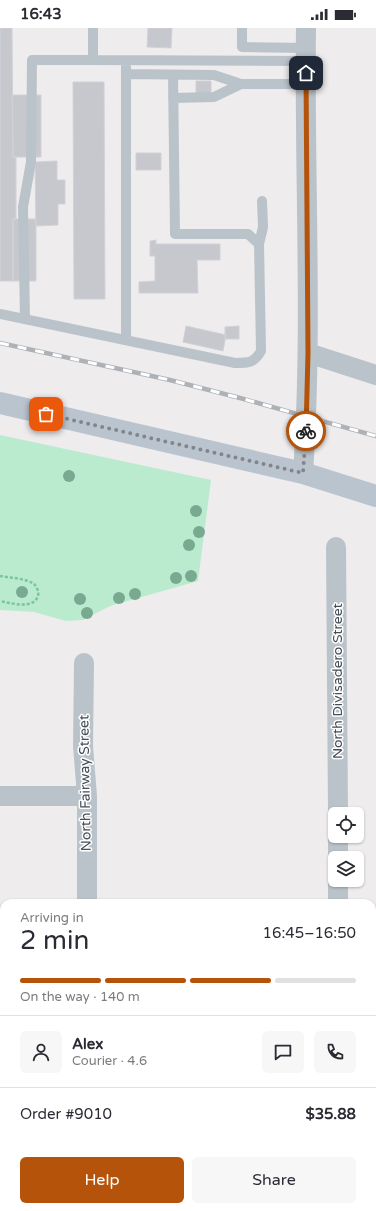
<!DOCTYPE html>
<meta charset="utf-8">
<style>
:root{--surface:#fff;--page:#f7f7f7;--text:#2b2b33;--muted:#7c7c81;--line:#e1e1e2;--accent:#b45309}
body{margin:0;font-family:"Varela Round",sans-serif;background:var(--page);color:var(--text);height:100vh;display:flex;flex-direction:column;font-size:15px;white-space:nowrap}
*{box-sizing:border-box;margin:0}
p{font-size:13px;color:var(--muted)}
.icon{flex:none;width:22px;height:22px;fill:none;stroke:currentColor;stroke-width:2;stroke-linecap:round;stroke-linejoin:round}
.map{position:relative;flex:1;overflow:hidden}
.details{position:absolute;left:0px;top:871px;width:376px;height:312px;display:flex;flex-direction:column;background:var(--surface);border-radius:12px 12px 0 0;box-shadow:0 1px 3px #0004}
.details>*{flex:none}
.tools{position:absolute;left:328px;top:779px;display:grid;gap:8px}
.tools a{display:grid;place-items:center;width:36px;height:36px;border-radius:6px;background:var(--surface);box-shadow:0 1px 3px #0004;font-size:20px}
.pin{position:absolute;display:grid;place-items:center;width:34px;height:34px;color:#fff;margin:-17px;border-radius:8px;box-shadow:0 2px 6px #0006}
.courier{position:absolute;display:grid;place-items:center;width:40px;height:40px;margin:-20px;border:3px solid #b45309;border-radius:50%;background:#fff;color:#222;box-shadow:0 1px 5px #0007}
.head em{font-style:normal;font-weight:600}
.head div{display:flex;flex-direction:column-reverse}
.head{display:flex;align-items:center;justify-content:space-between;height:68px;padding:0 20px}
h1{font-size:26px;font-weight:600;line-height:30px}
.bar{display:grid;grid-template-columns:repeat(4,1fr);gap:6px 4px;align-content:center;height:48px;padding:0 20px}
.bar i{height:5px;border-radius:3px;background:var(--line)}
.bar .active{background:var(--accent)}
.bar p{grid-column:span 4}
.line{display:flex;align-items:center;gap:10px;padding:0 20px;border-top:1px solid var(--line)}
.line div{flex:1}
.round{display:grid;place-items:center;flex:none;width:42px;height:42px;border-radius:6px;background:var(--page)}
.primary-button{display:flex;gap:8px;margin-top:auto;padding:8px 20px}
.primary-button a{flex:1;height:46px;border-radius:6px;background:var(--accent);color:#fff;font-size:16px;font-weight:600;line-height:46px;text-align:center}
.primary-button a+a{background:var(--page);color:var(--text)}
.status{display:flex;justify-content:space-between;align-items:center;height:28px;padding:0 20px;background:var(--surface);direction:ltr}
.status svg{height:11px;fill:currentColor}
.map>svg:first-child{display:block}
.green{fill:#bbebce}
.building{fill:#c6c8ce;stroke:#d0d2d7}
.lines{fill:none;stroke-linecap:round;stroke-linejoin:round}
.path{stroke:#76c69f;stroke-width:2.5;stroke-dasharray:3 2;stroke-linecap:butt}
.service{stroke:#bbc3ca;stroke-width:10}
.minor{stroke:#bbc3ca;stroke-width:20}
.secondary{stroke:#bac4cf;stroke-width:22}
.rail-casing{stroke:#aeb1b6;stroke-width:4.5}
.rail{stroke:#fff;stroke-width:3;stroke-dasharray:9;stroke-linecap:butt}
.tree{fill:#7aa992}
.done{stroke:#80868c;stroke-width:4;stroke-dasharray:0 7.2}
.route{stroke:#b45309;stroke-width:5}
.labels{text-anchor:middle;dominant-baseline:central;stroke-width:3;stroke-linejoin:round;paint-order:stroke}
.street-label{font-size:14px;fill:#454f58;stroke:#fff}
</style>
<div class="status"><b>16:43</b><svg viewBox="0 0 49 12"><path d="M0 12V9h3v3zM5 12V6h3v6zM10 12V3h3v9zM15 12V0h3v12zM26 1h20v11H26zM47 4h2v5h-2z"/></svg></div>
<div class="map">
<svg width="376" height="1183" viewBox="0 0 376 1183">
<rect width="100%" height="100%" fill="#eeecec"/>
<path class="green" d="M0 407 211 452 198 553 110 578 83 592 66 593 34 584 0 582Z"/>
<path class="building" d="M0 0H12L13 129H16V191H13V253H0Z
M148 0H172L171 20 147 19Z
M196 53H211V66H196Z
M73 54H104L105 271H74Z
M12 67H41V129H13Z
M136 125H161V142H136Z
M57 133V152H65V176H58V197L36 198 35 134Z
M13 191H36V253H13Z
M156 212V216H220V232H197L198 265H139V254L155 253V228H150V213Z
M186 298 226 307 223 323 183 314Z
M239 298V311H225V299Z"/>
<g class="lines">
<path class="path" d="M0 548C10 550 26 550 34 556 37 559 39 564 38 568 33 582 11 575 0 573"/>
<path class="service" d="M93 0V32L306 33
M242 0V19L306 20
M126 39V46L214 47 241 56H306
M126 46V312
M173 70 214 69 241 56
M259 216 263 199 262 173
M0 286 235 335C249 335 254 335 261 323L259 216 248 206H175L173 47
M25 291 23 179 31 134 32 32H93
M314 1179 315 1183"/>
<path class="minor" d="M308 325 376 347
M303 445C313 297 304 148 306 0
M336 519 338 786
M84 635 83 718 87 768V875
M0 768H87
M338 808V830
M338 852V875
M372 1009H376
M89 1179V1183"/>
<path class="secondary" d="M0 375 303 445 376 468"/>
<g class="rail-casing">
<path id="rail" d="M0 315 170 352 240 370 376 408"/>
</g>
<use href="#rail" class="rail"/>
</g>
<g class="tree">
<circle cx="69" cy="448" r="6"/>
<circle cx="196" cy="483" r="6"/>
<circle cx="199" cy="504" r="6"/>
<circle cx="189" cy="517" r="6"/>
<circle cx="191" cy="548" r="6"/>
<circle cx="176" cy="550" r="6"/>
<circle cx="22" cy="564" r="6"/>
<circle cx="135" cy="566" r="6"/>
<circle cx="119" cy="570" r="6"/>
<circle cx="80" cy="571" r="6"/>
<circle cx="87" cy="585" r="6"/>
</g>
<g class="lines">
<path class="done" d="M46 386 303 445 306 403"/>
<path class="route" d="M306 45 308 325 306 403"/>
</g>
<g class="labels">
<g class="street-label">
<text transform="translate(337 653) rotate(-90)">North Divisadero Street</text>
<text transform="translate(85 755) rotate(-91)">North Fairway Street</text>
</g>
</g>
</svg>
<div class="tools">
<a><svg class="icon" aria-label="locate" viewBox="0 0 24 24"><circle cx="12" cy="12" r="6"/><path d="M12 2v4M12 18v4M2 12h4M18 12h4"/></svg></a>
<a><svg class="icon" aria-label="layers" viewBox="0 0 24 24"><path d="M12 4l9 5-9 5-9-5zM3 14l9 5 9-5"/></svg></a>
</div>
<div class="pin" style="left:46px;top:386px;background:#ea580c"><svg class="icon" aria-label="bag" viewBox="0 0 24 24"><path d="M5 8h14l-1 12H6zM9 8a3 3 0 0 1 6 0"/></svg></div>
<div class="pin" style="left:306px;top:45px;background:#1f2937"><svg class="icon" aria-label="home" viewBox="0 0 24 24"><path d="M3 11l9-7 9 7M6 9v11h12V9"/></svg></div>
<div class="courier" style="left:306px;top:403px"><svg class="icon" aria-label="bike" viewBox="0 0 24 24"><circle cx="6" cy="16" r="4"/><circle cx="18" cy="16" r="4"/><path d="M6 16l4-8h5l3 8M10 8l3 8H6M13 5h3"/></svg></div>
<section class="details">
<div class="head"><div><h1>2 min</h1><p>Arriving in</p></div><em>16:45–16:50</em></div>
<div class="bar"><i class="active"></i><i class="active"></i><i class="active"></i><i></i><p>On the way · 140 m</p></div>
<div class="line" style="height:72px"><a class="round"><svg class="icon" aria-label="person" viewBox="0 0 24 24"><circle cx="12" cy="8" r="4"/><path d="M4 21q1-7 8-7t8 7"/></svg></a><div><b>Alex</b><p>Courier · 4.6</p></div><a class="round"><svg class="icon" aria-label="chat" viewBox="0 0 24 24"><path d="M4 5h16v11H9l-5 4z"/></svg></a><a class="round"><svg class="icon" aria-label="phone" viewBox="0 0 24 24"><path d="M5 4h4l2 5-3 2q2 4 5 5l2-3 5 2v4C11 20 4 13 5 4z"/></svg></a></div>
<div class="line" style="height:52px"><div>Order #9010</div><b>$35.88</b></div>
<div class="primary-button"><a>Help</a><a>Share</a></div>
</section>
</div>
